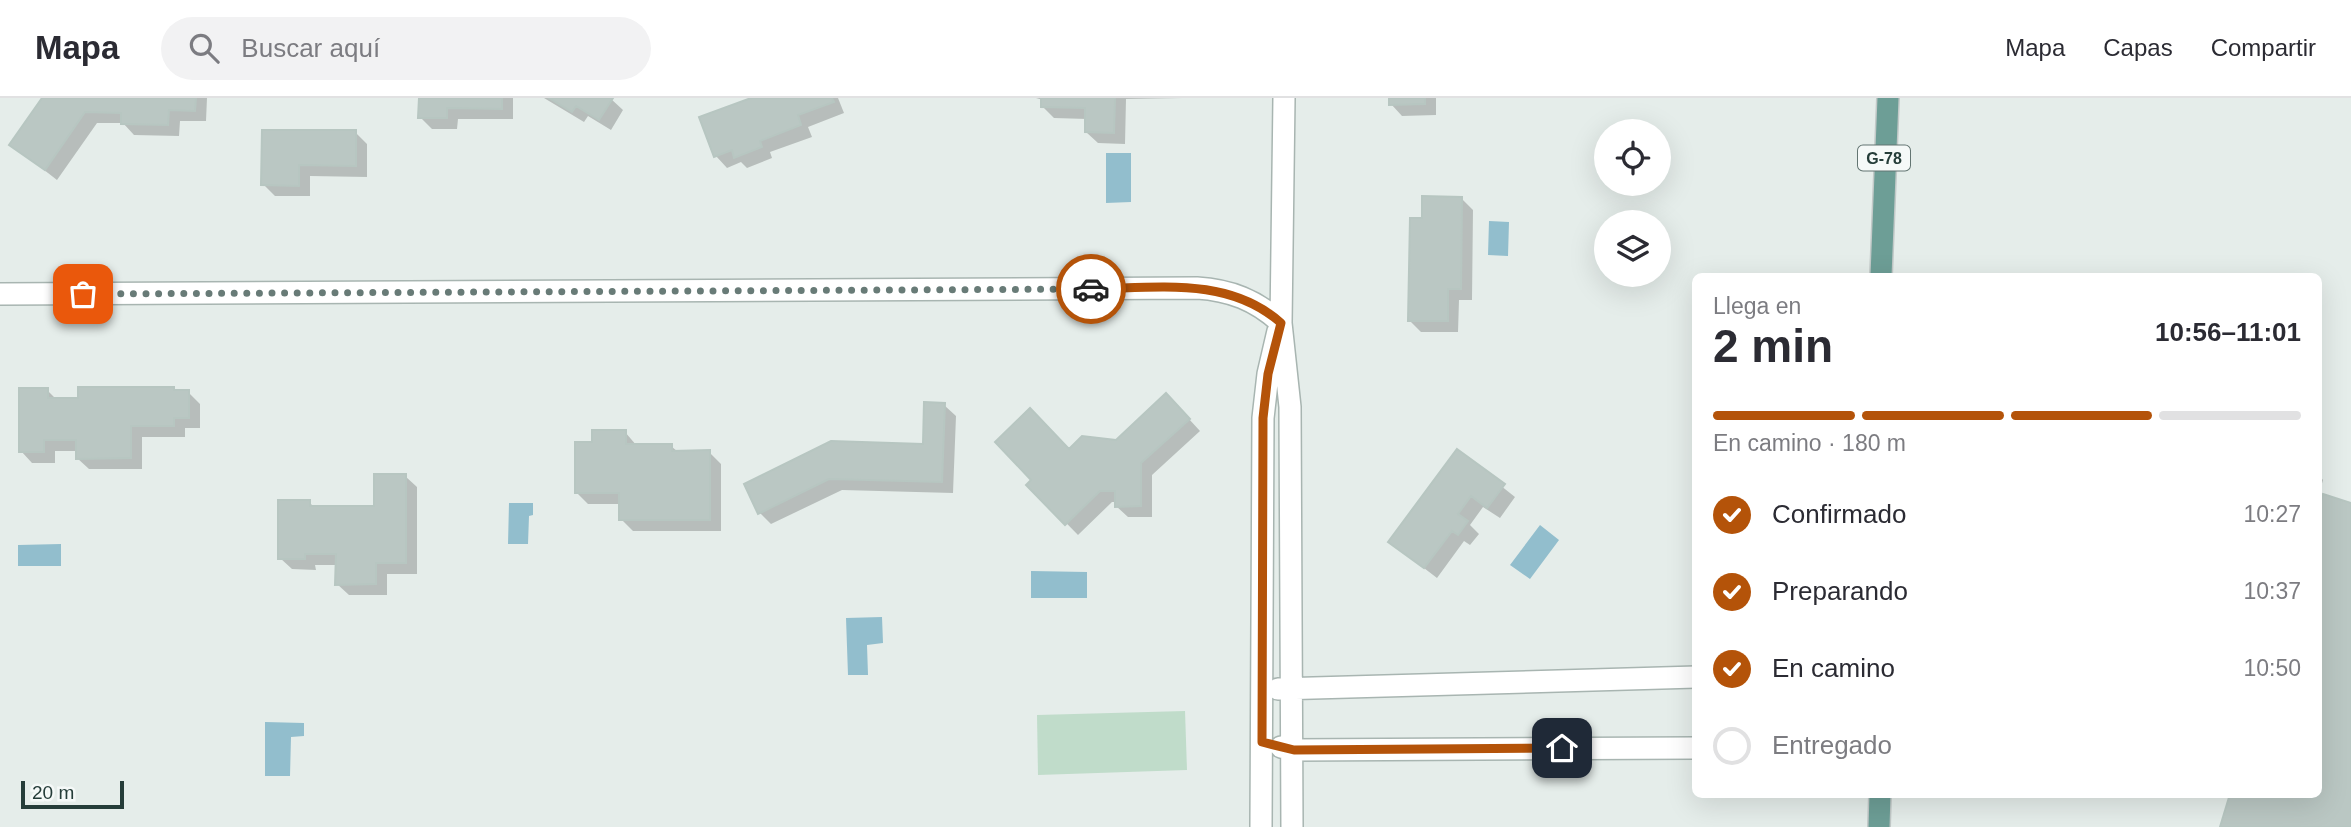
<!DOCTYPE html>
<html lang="es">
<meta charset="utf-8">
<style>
:root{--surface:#fff;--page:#f2f2f3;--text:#2b2b33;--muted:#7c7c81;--line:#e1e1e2;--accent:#b45309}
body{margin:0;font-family:Helvetica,sans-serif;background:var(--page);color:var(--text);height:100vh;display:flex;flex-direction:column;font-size:26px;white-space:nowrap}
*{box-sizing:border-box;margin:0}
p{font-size:23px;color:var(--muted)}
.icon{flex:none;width:38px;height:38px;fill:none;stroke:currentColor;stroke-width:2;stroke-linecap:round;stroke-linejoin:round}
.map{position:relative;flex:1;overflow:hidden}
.sheet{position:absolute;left:1692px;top:175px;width:630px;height:525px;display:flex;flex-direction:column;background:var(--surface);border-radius:10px;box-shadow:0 7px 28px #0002}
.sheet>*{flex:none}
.controls{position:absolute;left:1594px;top:21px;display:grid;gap:14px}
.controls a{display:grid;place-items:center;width:77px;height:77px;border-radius:50%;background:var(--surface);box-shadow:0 7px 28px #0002;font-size:35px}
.scale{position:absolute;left:21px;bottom:18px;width:103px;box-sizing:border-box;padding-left:7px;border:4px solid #253d39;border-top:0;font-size:19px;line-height:24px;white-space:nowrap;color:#253d39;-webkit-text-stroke:5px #f5f9f8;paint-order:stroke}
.pin{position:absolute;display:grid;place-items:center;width:60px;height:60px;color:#fff;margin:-30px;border-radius:14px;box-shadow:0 4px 10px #0006}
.courier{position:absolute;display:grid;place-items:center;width:70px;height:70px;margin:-35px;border:5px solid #b45309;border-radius:50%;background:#fff;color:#222;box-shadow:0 2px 9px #0007}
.headline em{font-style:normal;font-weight:800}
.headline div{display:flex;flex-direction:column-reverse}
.headline{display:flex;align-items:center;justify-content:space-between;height:119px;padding:0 21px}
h1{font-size:46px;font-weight:800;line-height:52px}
.bar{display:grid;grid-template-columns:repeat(4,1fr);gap:10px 7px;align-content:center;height:84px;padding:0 21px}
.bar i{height:9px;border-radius:5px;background:var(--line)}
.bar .selected{background:var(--accent)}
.bar p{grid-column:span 4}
ol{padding:0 21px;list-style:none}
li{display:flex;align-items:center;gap:21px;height:77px}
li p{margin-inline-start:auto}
li .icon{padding:7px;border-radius:50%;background:var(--accent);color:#fff;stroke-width:4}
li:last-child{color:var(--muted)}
li i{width:38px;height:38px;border:4px solid var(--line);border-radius:50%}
header{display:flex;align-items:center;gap:42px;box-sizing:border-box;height:98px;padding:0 35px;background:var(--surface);border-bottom:2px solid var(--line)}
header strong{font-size:33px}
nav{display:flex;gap:38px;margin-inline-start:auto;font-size:24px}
.search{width:490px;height:63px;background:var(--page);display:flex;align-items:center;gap:18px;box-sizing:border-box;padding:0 24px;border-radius:38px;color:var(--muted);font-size:26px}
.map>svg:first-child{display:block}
.green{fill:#c0dcca}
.water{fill:#92becd}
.shadow{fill:#0003}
.building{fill:#bac7c3;stroke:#b7c6c1;stroke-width:2}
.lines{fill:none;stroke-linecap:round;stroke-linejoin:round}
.minor-casing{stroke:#a8b5b1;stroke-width:24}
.major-casing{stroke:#c2c9c8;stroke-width:24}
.minor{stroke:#fff;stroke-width:21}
.major{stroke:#6d9e96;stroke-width:21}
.done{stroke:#687b77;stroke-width:7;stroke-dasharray:0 12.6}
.route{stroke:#b45309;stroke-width:9}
.labels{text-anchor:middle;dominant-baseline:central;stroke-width:5;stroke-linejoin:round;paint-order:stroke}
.shield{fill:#f5f9f8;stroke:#637572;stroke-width:2}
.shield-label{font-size:16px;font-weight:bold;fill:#253d39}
</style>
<header>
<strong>Mapa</strong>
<div class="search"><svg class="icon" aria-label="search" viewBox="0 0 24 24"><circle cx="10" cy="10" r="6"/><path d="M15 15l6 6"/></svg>Buscar aquí</div>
<nav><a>Mapa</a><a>Capas</a><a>Compartir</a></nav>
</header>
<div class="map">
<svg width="2351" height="729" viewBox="0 0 2351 729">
<rect width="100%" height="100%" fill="#e5edea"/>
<path class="green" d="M1185 613 1187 672 1038 677 1037 617Z"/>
<path class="water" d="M1106 55H1131V104L1106 105Z
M1489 123 1509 124 1508 158 1488 157Z
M509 405H533V417L529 418 528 446H508Z
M1540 427 1559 442 1530 481 1510 467Z
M61 446V468H18V447Z
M1031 473 1087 474V500H1031Z
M882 519 883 545 867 547 868 577H848L846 520Z
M265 624 304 625V638L291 639 290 678H265Z"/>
<path class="shadow" d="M44 0H207L206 23H180L179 38 134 37 123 25H97L57 82 12 47Z
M420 0H513V21H458L457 31H432L420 19Z
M544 0H610L623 12 611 32 588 18 584 24Z
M756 0H838L844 15 808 29 812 39 770 54 772 60 747 70 741 64 727 70 716 58Z
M1036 0H1183L1126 1 1125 46 1098 45 1086 34 1087 21 1054 20 1043 9V2Z
M1391 0H1436V17L1402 18 1391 6Z
M355 34 367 46V79L310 78V98H275L263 86Z
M1462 101 1473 112 1472 202H1459L1458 234H1421L1409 222 1424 121Z
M174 291 177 294H188L200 306V330H185V339H142V371H89L77 360V353H55V365H32L21 353 47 292 57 302 79 301Z
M944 307 956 318 953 395 842 392 771 426 760 415 746 387 924 347Z
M1178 309 1200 333 1152 377V419H1128L1116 408V404H1112L1078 437 1029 387 1069 353 1117 343Z
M625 334 637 348H671L678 354H709L721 366V433H633L621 421V406H588L577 395 593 346Z
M1457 353 1515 399 1500 420 1483 409 1470 427 1479 436 1470 447 1464 443 1437 480 1390 444Z
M2319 377 2323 382 2319 396Z
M405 378 417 389V476H387V497H349L337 486V467H315L316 472 292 471 280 460 309 404 315 410H376Z
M2351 407V729H2222L2319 696V414Z"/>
<path class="building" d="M42 0H196L195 13 169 12 168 27 121 26V15L85 14 45 72 9 47Z
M419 0H502V11L447 10V20H418Z
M549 0H613L599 22 576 8 572 14Z
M751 0H832L834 4 798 17 801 27 760 43 762 49 734 60 732 52 714 59 699 19Z
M1041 0H1115L1114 35 1085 34V10L1041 9Z
M1389 0H1425V6L1389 7Z
M262 32H356V68L299 67V88L261 87Z
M1422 98 1462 99 1461 191H1448V223H1408L1410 120H1422Z
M78 289H174V292H189V320H174V328H131V360L76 361V342H44V354H19V290H48V300H78Z
M1166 295 1190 321 1141 365V408L1115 409V393H1100L1065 427 1026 387 1031 382 995 344 1030 310 1069 351 1082 338 1116 342Z
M924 304 945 305 942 384 829 381 758 416 744 386 831 343 923 346Z
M592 332H626V346H672V353L710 352V422H619V395H575V344H592Z
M1457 351 1505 386 1487 410 1471 398 1458 416 1468 423 1458 437 1452 433 1424 470 1388 444Z
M374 376H406V465H376V486L335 487 336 456H305V461H278V402H310V408H374Z
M2323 396 2351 405V729H2220L2230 696H2319V411Z"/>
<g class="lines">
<g class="minor-casing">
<path id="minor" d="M1284 0 1281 225 1290 309 1292 729
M0 196 1197 190C1230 192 1256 202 1281 225
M1278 591 1696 579
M1281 649 1294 652 1696 650
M1261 729 1263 320 1268 276 1278 233"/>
</g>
<g class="major-casing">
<path id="major" d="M1881 178 1888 0
M1879 729 1880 696"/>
</g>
<use href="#minor" class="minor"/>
<use href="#major" class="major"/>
</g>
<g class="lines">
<path class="done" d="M83 196 1091 191"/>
<path class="route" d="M1091 191C1157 190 1228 178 1281 225L1268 276 1263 320 1262 644 1294 652 1562 650"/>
</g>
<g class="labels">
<rect class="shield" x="1858" y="47.5" width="52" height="25" rx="5"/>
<g class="shield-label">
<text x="1884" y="60">G-78</text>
</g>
</g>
</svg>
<div class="controls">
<a><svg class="icon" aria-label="locate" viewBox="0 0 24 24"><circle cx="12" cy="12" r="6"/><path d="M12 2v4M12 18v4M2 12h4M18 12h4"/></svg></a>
<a><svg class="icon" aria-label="layers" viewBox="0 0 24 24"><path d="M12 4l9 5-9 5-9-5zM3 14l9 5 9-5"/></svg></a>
</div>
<div class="scale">20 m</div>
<div class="pin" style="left:83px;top:196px;background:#ea580c"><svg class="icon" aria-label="bag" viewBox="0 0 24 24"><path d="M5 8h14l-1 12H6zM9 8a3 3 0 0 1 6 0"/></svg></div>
<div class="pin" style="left:1562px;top:650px;background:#1f2937"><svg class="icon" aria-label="home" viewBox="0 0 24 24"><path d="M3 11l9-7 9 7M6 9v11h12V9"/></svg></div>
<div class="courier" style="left:1091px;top:191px"><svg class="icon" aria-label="car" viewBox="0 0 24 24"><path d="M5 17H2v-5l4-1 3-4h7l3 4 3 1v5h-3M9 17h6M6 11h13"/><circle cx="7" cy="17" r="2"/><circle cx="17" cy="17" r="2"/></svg></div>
<section class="sheet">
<div class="headline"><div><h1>2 min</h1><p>Llega en</p></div><em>10:56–11:01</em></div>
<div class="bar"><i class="selected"></i><i class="selected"></i><i class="selected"></i><i></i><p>En camino · 180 m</p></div>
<ol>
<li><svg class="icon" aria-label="check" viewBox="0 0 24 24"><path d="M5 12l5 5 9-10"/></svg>Confirmado<p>10:27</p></li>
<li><svg class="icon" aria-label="check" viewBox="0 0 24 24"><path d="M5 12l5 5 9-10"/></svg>Preparando<p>10:37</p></li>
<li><svg class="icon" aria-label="check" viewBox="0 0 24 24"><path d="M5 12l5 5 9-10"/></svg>En camino<p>10:50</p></li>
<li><i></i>Entregado</li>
</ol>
</section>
</div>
